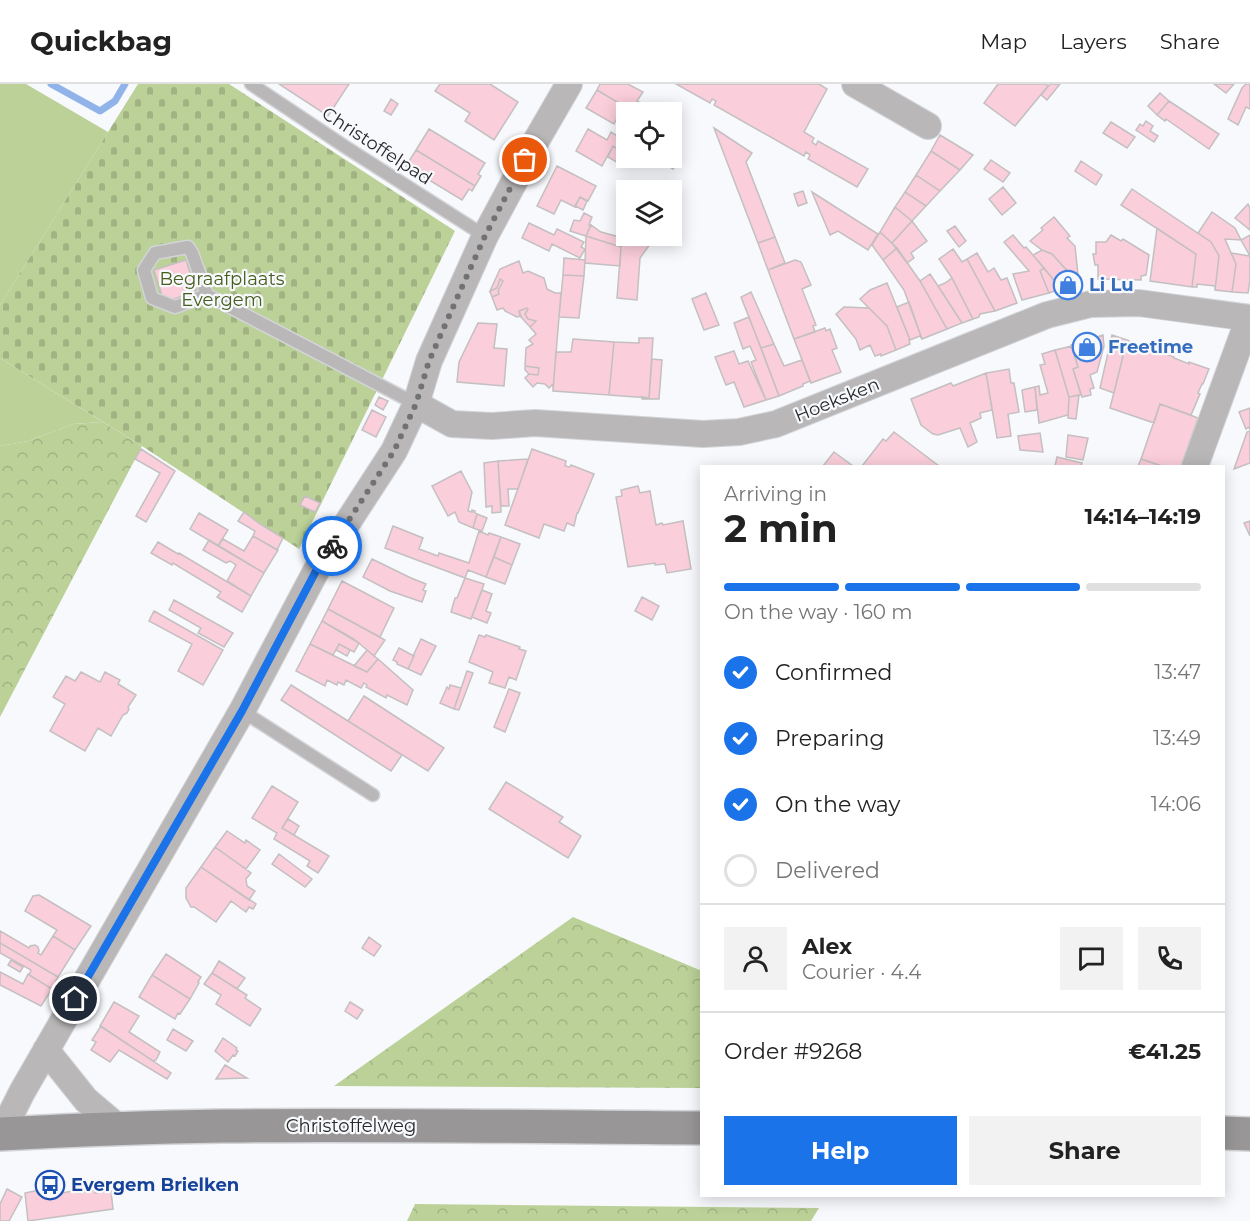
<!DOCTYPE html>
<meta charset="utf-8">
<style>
:root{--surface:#fff;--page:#f2f2f2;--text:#222;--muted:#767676;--line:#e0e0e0;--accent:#1a73e8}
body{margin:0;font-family:Montserrat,sans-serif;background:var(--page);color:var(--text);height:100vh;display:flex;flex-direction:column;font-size:22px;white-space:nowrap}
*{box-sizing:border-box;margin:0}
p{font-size:20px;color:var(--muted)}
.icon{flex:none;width:33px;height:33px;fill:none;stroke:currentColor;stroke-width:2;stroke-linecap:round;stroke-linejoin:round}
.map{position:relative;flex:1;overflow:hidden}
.details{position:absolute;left:700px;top:381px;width:525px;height:732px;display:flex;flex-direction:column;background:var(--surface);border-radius:0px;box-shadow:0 3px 15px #0003}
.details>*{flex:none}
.buttons{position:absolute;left:616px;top:18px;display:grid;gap:12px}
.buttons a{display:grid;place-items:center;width:66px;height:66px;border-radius:0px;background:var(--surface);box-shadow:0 3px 15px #0003;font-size:30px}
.pin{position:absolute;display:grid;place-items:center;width:51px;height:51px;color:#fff;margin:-26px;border:3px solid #fff;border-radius:50%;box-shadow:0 2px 6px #0007}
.courier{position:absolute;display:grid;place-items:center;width:60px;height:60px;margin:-30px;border:4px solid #1a73e8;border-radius:50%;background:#fff;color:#222;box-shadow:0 2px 8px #0007}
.head em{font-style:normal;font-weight:700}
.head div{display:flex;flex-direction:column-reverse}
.head{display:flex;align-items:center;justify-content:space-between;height:102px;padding:0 24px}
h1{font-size:39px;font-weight:700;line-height:45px}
.bar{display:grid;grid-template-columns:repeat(4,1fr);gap:9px 6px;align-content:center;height:72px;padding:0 24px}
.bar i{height:8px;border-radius:4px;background:var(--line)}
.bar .current{background:var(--accent)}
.bar p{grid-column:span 4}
.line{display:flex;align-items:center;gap:15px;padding:0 24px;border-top:2px solid var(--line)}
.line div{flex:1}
.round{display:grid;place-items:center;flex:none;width:63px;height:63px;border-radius:0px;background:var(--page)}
ol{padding:0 24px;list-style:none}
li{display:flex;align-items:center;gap:18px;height:66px}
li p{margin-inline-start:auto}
li .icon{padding:6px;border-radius:50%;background:var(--accent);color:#fff;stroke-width:4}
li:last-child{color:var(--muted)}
li i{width:33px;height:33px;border:3px solid var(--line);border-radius:50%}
.action{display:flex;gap:12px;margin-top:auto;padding:12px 24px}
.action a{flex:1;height:69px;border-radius:0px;background:var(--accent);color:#fff;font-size:24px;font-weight:700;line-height:69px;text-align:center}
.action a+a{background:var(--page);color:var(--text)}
header{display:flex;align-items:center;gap:36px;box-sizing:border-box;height:84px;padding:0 30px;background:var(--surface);border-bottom:2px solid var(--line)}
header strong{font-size:28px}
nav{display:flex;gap:33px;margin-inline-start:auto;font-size:21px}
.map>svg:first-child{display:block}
.green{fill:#bbd198}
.forest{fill:url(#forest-crowns)}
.cemetery{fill:url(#cemetery-stones)}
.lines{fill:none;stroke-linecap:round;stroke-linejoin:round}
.stream{stroke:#90b4e9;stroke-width:7}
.building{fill:#faceda;stroke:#c4bfc0;stroke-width:1.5}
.lane-casing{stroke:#d2d4d7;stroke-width:15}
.street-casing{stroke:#d2d4d7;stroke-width:28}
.secondary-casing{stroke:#d2d4d7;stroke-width:36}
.lane{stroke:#b9b7b7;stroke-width:12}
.street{stroke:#b9b7b7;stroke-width:26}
.secondary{stroke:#999697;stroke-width:33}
.done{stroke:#707274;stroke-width:6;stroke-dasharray:0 10.8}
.route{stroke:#1a73e8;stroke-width:8}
.labels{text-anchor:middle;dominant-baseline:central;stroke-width:4.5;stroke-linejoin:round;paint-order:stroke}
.street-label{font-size:18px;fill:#28292a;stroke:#f7f9fd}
.park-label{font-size:18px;fill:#485d1c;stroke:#f7f9fd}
.shop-label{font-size:18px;font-weight:bold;fill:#366cbe;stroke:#f7f9fd;text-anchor:start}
.transit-label{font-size:18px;font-weight:bold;fill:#164399;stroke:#f7f9fd;text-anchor:start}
</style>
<header>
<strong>Quickbag</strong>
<nav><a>Map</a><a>Layers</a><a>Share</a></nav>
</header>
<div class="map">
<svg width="1250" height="1137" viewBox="0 0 1250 1137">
<defs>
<pattern id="forest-crowns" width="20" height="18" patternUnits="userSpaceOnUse" patternTransform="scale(1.5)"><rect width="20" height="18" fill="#bbd198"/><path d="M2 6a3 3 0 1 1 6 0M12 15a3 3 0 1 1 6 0" fill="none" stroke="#a1b383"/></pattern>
<pattern id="cemetery-stones" width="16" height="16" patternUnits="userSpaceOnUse" patternTransform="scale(1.5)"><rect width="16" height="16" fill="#bbd198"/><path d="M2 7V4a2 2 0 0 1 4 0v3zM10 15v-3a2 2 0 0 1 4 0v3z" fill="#a1b383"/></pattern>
</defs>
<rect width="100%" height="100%" fill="#f7f9fd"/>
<path class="green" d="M0 0H26L108 48 0 221Z
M0 274 103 338 73 340 28 357 0 362Z"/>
<path class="forest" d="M103 338 142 362 0 633V362L28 357 73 340Z
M573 833 702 887V1004L334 1002Z
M415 1120 819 1124 811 1137H407Z"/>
<path class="cemetery" d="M138 0H229L455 147 299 465 142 362 0 274V221Z"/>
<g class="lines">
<path class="stream" d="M51 0 100 27 115 17 125 0"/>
</g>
<path class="building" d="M279 0H349L328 32Z
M440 0H490L518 18 494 56 465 37 470 29 435 7Z
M600 0H628L643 8 637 17 650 24 648 28H634L597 6Z
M676 0H819L827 5 804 48 814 54 812 58 816 61 818 57 868 85 857 103 808 75 810 71 806 68 804 72 714 21 716 17 712 15 710 19Z
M998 0H1046L1048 2 1015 42 984 19Z
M1050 0H1060L1047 16 1041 11Z
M1214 0H1234L1226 9Z
M1246 0H1250V25L1246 23 1238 41 1228 35 1242 4Z
M597 6 634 28H627V37L618 32 614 40 586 24Z
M1160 9 1169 17 1157 31 1148 22Z
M391 15 398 20 391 31 384 27Z
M1169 17 1219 50 1209 65 1166 35 1165 37 1157 31Z
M1146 37 1153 42 1150 47 1158 52 1154 58 1136 46 1140 40 1143 42Z
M1111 38 1135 53 1127 64 1103 49Z
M714 44 752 69 746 78 775 153 758 159Z
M429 45 485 79 478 90 481 92 475 102 416 66Z
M588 45 607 56 611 48 627 58V71L613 62 602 82 576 67Z
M940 51 973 71 960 86 931 67Z
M613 62 625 70 620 80 608 73Z
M416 66 475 102 472 107 469 105 462 116 406 82Z
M931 67 960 86 940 107 916 91Z
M672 70 679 75 673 85 655 74H672Z
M991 76 1010 89 1003 98 984 85Z
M1081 77 1102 91 1096 101 1075 87Z
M557 82 596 102 588 117 580 113 575 123 561 116 554 130 537 122Z
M916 91 940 107 926 122 905 108Z
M1003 103 1016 119 1002 131 989 115Z
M1132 105 1211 158 1219 172 1215 206V202L1197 200V203H1192L1196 170 1121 121Z
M803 107 807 119 798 122 794 110Z
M812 108 878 150 868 166 838 147 830 151Z
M905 108 926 122 912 137 895 123Z
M580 113 587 117 583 126 575 122Z
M1248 120 1250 124V146L1235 134Z
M895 123 912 137 892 159 880 148Z
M1212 128 1235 144 1241 156 1225 155 1236 180 1232 208 1215 206 1219 172 1211 158 1198 149Z
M584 129 592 133 589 141H591L586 152 570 147 574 136 580 137Z
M1054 133 1070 152 1067 154 1075 162 1078 191 1074 194 1052 170 1042 166 1030 157 1043 146 1041 144Z
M912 137 927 157 911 169 914 174 907 179 892 159Z
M529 139 554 151 557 145 584 158 581 163 585 165 580 174 552 160 549 167 522 154Z
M591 141 601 148 627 155 621 163 586 152Z
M955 142 966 157 959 163 947 147Z
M1157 144 1196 170 1192 203 1150 197Z
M880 148 897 164 883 176 872 161Z
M1013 151 1024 164 1026 163 1044 184 1040 187 1049 209 1022 216 1013 190 1029 187 1004 158Z
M1111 151 1121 157 1123 155 1149 171 1146 191 1141 192V196L1098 195V181H1095L1093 170H1096V158H1106Z
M1250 151V172L1241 156Z
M586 152 621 163 620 182 585 179Z
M629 152H656L640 174 637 216 617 214 621 163Z
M775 153 785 179 768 186 758 159Z
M897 164 920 197 947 245 922 255 904 206 883 176Z
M953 165 962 178 967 175 995 227 980 230 979 233 973 235 952 194 939 175Z
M1042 166 1052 170 1079 200 1061 205 1033 171Z
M977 169 988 188 994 184 1001 196 1007 194 1017 219 995 227 967 175Z
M1231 169 1250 172V196L1248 209 1232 208 1236 180Z
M564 174 585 176 584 192 563 191Z
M186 176 196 208 164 218 154 186Z
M795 176 801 178 811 201 802 205 816 241 813 242 815 248 794 255 768 186Z
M519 177 523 189 528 187 544 194 547 205 555 209H561L553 306V300L549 304 545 300 537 299 533 303 525 294 529 290 538 291 539 284 525 282 526 264 533 260 529 256 536 250 530 243 536 237 528 235 525 230 528 225 527 224 519 227 521 232 517 233 505 227 503 224 497 226 492 213 499 210 498 207 503 197 500 195 497 204 490 207 500 185Z
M1044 184 1061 205 1049 209 1040 187Z
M930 190 938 202 962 239 947 245 920 197Z
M563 191 584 192 579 234 559 233Z
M952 194 973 235 962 239 938 202 945 199Z
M500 195 503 197 498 207 499 210 492 213 490 207 497 204Z
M887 199 910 256H909L910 260 896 266 887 242 860 215 870 206Z
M751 208 774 260 761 264 741 213Z
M706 209 719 241 704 246 692 215Z
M909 218 922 255 920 252 910 256 897 223Z
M844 223 869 224 887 242 896 266 881 272V270L875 272 870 261 860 266 856 255 836 230Z
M527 224 528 225 525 230 528 235 536 237 530 243 520 232 519 227Z
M749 233 779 312 766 316 751 278 756 276 750 262 743 265 734 239Z
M478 239 497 240 494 264 507 265 504 302 457 298 459 278Z
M825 244 826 247 830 245 837 264 832 266 841 288 811 299 794 255Z
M1103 251 1104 262 1097 288 1090 291 1094 304 1090 305 1091 311 1082 313 1073 285 1078 283 1071 261Z
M1112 251 1127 256 1114 309 1100 304Z
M639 254H653L649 314 609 311 614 258 639 259Z
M573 255 614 258 609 311 553 307 556 268H571Z
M1127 256 1129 257 1128 258 1141 263V261L1174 273V274L1189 280V278L1209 285 1203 300H1202L1198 309 1200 310 1191 331 1160 320 1154 339 1110 324Z
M774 260 784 282 802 276 810 297 803 300V302L779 312 761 264Z
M1072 262 1078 283 1073 285 1081 311 1069 313 1055 266Z
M1055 266 1069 313 1068 331 1039 339 1035 303 1039 302 1040 311 1048 309 1040 281 1045 280 1042 270Z
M734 267 739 280 748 277 766 316 744 323 734 298 726 301 715 273Z
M652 275 662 276 659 315H642V313L649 314Z
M525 282 539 284 538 291 529 290 525 286Z
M1009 285 1011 299H1014L1019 328 1008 330 1011 352 997 354 986 289Z
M986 289 992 326 980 329 981 334 970 339 977 358 968 363 960 344 938 351 933 350 921 341 911 315 951 299 953 302Z
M1035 303 1037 326 1025 328 1022 306Z
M1079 311 1076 335 1068 334 1069 313Z
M379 313 388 317 383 326 375 321Z
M1160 320 1198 334 1181 382H1162L1141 375Z
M1250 324V346L1249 343 1246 345 1239 328Z
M372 326 386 333 376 353 362 346Z
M1250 347V379L1234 385 1247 348Z
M894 348 939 382H862L883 355 886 357Z
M1040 349 1043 368 1020 366 1018 352Z
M1068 351 1088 354 1083 376 1066 373Z
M141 365 175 387 146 438 136 432 160 389 135 375Z
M532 365 566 377 565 382 570 383 571 381 594 390 578 429H577L574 442 567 439 564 447 544 440 539 454 505 441Z
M834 368 853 382H823Z
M1057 373 1082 379 1081 382H1055Z
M528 375 518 405H508L509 422H501L498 377Z
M1141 375 1162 382H1138Z
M498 377 501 428 492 429V422L486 423 484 379Z
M461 387 472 408 468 427 472 428V426L475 427 474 428 477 430 473 444 459 438 455 428 448 432 432 402Z
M638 402 640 409 650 407 656 441 662 439 663 441 683 437 691 485 667 489 665 480 655 481V479L628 483 616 413 622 412 621 406Z
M305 412 320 419 315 428 300 421Z
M244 428 260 440 283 454 277 466 253 452 255 447 238 437Z
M199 429 228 446 218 462 190 445Z
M477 430 487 434 482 447 473 444Z
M1250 437V452L1244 439Z
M393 442 423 454 419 465 438 472 439 469 469 479 479 447 488 451 489 449 501 453 486 493 468 486 465 494 385 464Z
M253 452 278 466 264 489 218 462 223 455 244 467Z
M501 453 520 460 512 481 494 473Z
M209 456 264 489 251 512 227 497 236 481 230 477 226 479 203 466Z
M158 458 178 470 179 469 251 512 242 528 217 513 221 508 173 479 172 481 151 469Z
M494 473 512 481 505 500 486 493Z
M372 475 411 494 426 500 423 506 426 507 422 518 390 507 363 493Z
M465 494 484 500 471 535 451 528 455 514H457Z
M342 497 394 524 380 553 328 525Z
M482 506 492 510 486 527 491 529 487 539 472 533Z
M642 513 659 522 652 536 635 527Z
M174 516 233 549 224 563 198 549 201 544 169 526Z
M328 525 385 556 374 572 354 555 322 537Z
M154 527 223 566 203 601 178 587 192 560 149 537Z
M322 537 359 559 354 568 339 560 333 571 310 560Z
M479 551 485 553 486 551 520 563 519 565 526 567 516 596 509 593 505 604 489 599 493 588 469 578Z
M421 555 436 562 421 591 408 585 414 572H413Z
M310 560 367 588 378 575 413 606 407 621 387 611 386 614 366 603 367 601 364 599 361 604 346 596 344 601 338 598 337 601 327 596 325 602 296 587Z
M339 560 350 566 347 572 336 566Z
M399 564 414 572 408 585 397 580V578L393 576Z
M367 566 378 575 367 588 354 582Z
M467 587 473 589 459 626 454 625Z
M81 588 100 598 105 588 120 596 118 600 136 611 128 623 129 625 127 629 123 631 111 652 98 644 85 667 50 647 65 620 53 613 66 592 75 597Z
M291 601 402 671 391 687 281 616Z
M450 601 461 604 454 625 440 619 447 603 449 605Z
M509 605 520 609 505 648 494 643Z
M364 612 444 664 428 687 348 637Z
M506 698 563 733 559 738 581 752 568 774 489 725Z
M272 702 298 718 282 744 329 772 318 789 307 782 310 777 274 755 277 749 252 734Z
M288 735 299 742 294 751 282 744Z
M227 747 245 759 246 756 260 766 246 785 215 763Z
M215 763 251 789 246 795 247 802 255 807 249 816 201 783Z
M279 770 312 795 305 803 272 780Z
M201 783 256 820 253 825 249 823 246 828 231 817 216 838 194 823H191L186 814V804Z
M39 811 91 842 75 866 53 852 57 846 25 827 33 812Z
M0 847 29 864 30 862 35 861 38 863 39 867 38 869 41 871 53 852 75 866 58 893 0 859Z
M369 853 381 862 374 872 362 864Z
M0 859 58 893 52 905 29 891 31 886 0 869Z
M166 870 201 893 198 898 199 899 190 915 152 891Z
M11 876 23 883 20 888 8 881Z
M219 877 245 894 237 905 212 889Z
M0 888 23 900 28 890 52 905 41 922 0 901Z
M212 889 247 911 245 914 261 925 250 942 216 920 221 911 204 900Z
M152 891 190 915 180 930 178 929 175 935 139 913Z
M114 918 139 932 129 948 160 968 156 976 153 977 100 942Z
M350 918 363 926 357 935 345 927Z
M101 942 153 977 171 989 167 995 119 966 110 978 91 966 96 958 92 956Z
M173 945 193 957 186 967 167 956Z
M223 954 237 964 236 966 238 967 235 972 233 971 228 978 215 967Z
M225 981 247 994 216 995Z
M7 1105 22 1113 9 1137H0V1120Z
M44 1105 45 1109 61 1106 62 1109 78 1106V1109L95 1106V1109L111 1107 113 1125 28 1137 25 1109Z"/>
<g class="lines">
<g class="lane-casing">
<path id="lane" d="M251 0 347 64 485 152
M207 211 192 169 188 163 155 169 144 186 152 214 175 223 207 211 416 320
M242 627 373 711"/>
</g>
<g class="street-casing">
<path id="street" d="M855 0 928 42
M416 320 452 340 492 342 535 339 703 350 739 348 776 340 1047 231 1091 220 1139 219 1250 234
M1195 382 1249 234
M46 966 86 1016 119 1044
M1 1050 22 1008 242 627 316 487 394 367 416 320 429 277 485 152 536 57 569 0"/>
</g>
<g class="secondary-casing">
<path id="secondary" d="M1224 1049 1250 1050
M0 1050C74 1046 148 1043 222 1042 382 1040 542 1043 702 1044"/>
</g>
<use href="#lane" class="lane"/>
<use href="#street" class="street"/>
<use href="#secondary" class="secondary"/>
</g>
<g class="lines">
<path class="done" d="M332 462 394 367 416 320 429 277 466 194 485 152 525 76"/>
<path class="route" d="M75 915 242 627 316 487 332 462"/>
</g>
<defs>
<g id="shop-ring" transform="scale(1.5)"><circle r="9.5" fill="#f7f9fd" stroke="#3f7fe0" stroke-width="1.5"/><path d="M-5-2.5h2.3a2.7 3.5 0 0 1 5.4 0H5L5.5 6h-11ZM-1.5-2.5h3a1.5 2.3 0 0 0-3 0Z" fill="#3f7fe0"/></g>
<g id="bus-ring" transform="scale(1.5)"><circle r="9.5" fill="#f7f9fd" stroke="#1a4fb4" stroke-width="1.5"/><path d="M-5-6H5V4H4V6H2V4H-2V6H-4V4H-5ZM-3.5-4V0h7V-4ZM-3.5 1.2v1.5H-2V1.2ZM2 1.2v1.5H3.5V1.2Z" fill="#1a4fb4"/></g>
</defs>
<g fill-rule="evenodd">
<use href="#shop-ring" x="1068" y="201"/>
<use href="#shop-ring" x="1087" y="263"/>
<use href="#bus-ring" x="50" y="1101"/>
</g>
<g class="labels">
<g class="street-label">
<text transform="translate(377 62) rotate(33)">Christoffelpad</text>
<text transform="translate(837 316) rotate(-22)">Hoeksken</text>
<text x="351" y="1042">Christoffelweg</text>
</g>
<g class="park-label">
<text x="222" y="195">Begraafplaats<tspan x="222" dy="21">Evergem</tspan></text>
</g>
<g class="shop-label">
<text x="1089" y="201">Li Lu</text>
<text x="1108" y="263">Freetime</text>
</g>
<g class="transit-label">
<text x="71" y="1101">Evergem Brielken</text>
</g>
</g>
</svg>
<div class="buttons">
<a><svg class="icon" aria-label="locate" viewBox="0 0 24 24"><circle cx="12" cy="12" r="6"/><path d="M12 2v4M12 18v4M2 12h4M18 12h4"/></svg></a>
<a><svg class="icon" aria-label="layers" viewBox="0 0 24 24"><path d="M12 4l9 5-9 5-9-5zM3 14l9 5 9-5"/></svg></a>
</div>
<div class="pin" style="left:525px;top:76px;background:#ea580c"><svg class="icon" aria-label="bag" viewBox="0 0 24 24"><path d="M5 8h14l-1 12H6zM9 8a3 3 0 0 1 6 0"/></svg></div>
<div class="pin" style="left:75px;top:915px;background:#1f2937"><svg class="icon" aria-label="home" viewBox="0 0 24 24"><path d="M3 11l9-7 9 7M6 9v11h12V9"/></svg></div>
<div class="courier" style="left:332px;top:462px"><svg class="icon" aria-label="bike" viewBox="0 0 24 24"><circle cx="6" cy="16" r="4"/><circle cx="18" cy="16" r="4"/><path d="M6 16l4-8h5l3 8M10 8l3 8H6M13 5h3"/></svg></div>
<section class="details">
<div class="head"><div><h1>2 min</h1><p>Arriving in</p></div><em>14:14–14:19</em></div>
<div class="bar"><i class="current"></i><i class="current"></i><i class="current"></i><i></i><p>On the way · 160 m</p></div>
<ol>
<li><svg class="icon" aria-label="check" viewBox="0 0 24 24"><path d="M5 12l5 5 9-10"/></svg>Confirmed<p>13:47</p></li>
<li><svg class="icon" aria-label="check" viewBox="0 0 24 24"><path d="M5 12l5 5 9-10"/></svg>Preparing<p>13:49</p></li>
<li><svg class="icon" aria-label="check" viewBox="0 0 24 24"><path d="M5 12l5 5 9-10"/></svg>On the way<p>14:06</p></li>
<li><i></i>Delivered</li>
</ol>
<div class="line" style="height:108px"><a class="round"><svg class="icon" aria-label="person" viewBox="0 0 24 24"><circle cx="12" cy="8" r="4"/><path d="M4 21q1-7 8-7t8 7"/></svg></a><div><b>Alex</b><p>Courier · 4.4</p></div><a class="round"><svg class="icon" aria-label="chat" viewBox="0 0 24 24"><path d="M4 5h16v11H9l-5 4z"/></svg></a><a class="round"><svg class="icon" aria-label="phone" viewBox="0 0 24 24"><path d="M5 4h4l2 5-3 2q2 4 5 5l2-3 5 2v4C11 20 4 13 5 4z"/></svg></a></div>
<div class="line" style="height:78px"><div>Order #9268</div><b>€41.25</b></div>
<div class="action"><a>Help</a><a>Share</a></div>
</section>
</div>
